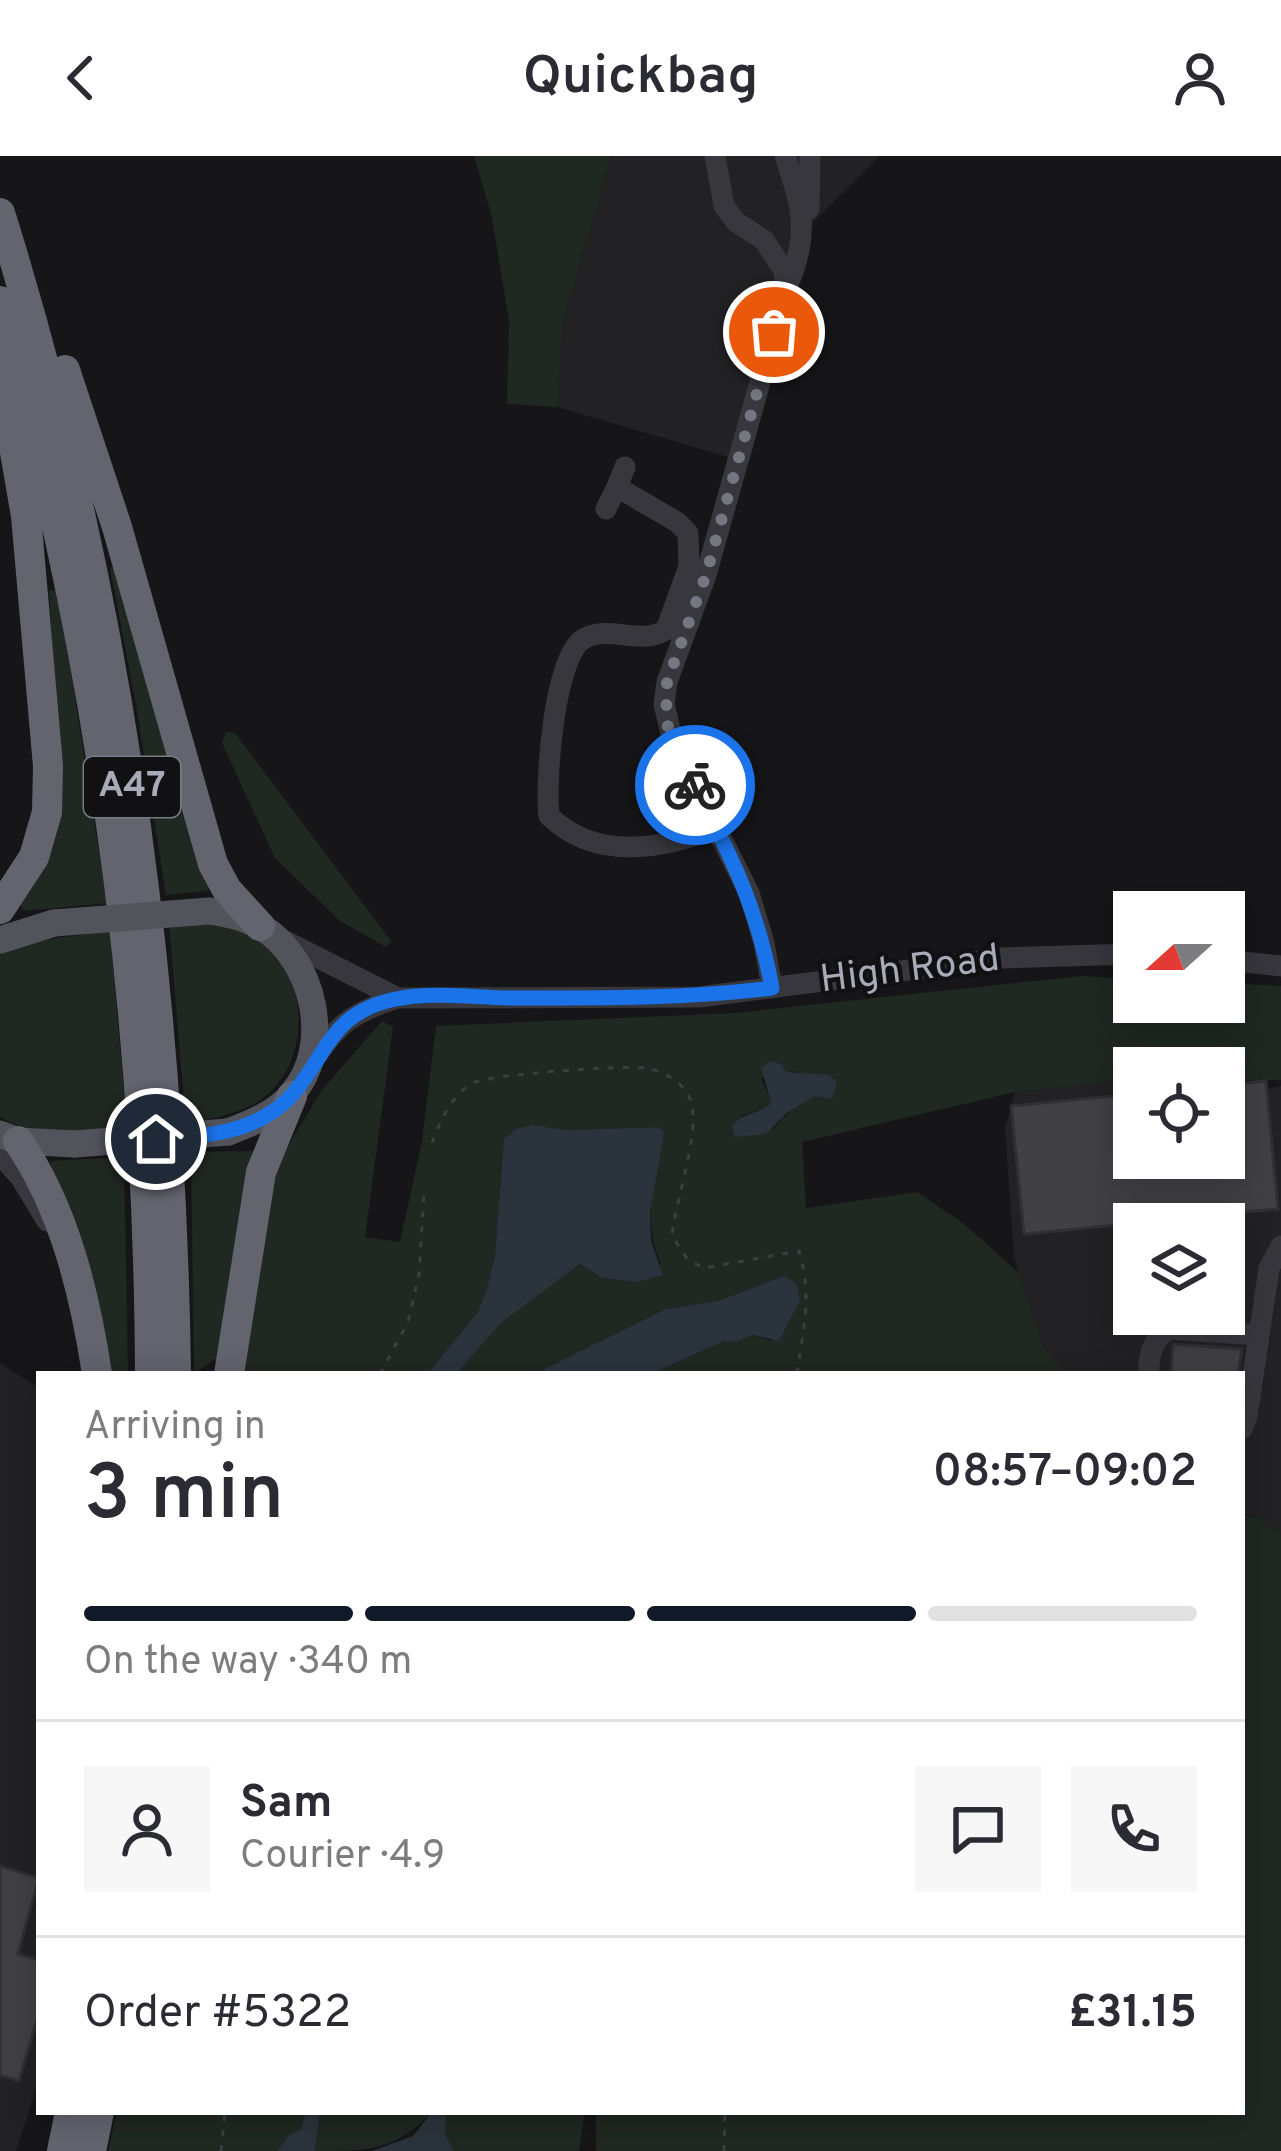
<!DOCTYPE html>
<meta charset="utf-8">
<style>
:root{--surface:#fff;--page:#f7f7f7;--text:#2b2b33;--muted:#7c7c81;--line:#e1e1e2;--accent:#111827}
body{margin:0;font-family:Overpass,sans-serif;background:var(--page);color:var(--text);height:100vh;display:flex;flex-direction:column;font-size:45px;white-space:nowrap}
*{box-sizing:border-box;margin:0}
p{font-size:39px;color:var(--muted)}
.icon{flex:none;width:66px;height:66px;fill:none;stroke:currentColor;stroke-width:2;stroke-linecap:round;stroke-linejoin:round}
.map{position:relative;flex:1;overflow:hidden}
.panel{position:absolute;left:36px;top:1215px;width:1209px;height:744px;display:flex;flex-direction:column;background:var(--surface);border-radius:0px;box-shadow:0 6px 30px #0003}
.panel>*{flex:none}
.needle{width:78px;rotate:249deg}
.tools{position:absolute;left:1113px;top:735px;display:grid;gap:24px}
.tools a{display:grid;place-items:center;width:132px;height:132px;border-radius:0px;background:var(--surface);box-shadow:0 6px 30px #0003;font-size:60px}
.pin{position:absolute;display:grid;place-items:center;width:102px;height:102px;color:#fff;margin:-51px;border:6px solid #fff;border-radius:50%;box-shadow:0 3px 12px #0007}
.courier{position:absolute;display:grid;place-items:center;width:120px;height:120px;margin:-60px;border:9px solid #1a73e8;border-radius:50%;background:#fff;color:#222;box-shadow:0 3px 15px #0007}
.head em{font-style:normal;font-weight:600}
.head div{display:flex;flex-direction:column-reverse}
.head{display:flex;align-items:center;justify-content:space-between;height:204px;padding:0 48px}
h1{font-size:78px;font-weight:600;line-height:90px}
.bar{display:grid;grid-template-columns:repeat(4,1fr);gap:18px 12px;align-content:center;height:144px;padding:0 48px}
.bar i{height:15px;border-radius:9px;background:var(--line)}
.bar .active{background:var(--accent)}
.bar p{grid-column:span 4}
.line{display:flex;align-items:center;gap:30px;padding:0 48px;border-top:3px solid var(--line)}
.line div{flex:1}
.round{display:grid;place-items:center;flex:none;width:126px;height:126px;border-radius:0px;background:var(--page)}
header{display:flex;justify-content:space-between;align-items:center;height:156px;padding:0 48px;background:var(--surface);font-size:54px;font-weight:600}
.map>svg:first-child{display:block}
.built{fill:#222225;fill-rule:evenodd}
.green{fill:#202822;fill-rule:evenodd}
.water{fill:#2b333c}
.building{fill:#404045;stroke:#303034;stroke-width:3}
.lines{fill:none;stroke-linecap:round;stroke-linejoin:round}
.path{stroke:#3d3e44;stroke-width:3;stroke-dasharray:6 9;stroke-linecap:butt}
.minor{stroke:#37373d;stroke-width:21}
.major{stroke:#53535c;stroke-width:27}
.highway{stroke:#63646e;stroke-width:30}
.major-bridge{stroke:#53535c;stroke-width:27}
.done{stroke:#747780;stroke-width:12;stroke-dasharray:0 21.6}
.route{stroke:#1a73e8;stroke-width:15}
.labels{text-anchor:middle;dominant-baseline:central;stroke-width:9;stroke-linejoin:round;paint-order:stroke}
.shield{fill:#111113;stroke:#7a7d86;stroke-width:3}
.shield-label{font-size:36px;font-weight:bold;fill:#a7abb8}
.street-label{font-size:39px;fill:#a7abb8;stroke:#111113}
</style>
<header><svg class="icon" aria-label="back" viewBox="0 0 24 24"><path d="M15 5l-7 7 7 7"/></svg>Quickbag<svg class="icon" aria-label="person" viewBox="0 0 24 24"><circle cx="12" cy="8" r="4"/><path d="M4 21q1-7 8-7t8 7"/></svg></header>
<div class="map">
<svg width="1281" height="1995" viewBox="0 0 1281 1995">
<rect width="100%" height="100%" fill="#161618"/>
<path class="built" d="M612 0H880L813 66 749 307 557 251 564 161Z
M1134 924V1002H1224L1265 933 1281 930V1379L1260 1362 1242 1357V1218H1069L1044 1195 1014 1101 1005 972 1015 936ZM1134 1068H1224V1158H1134Z
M0 1207 39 1232V1925L16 1995H0Z"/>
<path class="green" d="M474 0H612L564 161 557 251 507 248 509 164 492 61Z
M115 411 209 732 207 735 166 739 136 548 110 412Z
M58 434 107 747 24 755 20 748 58 598 49 435Z
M226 576 235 577 391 785 386 791 340 765 275 702 222 587Z
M169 767C190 769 215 767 235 773 302 791 319 886 272 934 250 957 215 961 186 969Z
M110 775 127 972C85 975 37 984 0 961V796L28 786Z
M1081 820 1134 823V846H1224V827L1281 830V924L1224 925V912H1134V924L1015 936 802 986 806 1052 917 1036 963 1067 1019 1117 1043 1191 1069 1218H651L724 1185 737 1186 753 1179 772 1185 784 1120 718 1145 664 1153 534 1218H456L501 1167 580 1108 602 1122 637 1126 661 1108C642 1064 653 1023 664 978L660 971 566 974 533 969 504 984 495 1099 487 1132 478 1156 427 1218H241L271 1018 322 934 382 865 393 871 365 1081 400 1086 422 986 436 870 735 857ZM792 915 811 920 829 919C812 942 791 952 773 973L740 960 766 952 771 946 761 922Z
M252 995 222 1198 194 1218 191 996Z
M124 1001 128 1218H111L76 1074 49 1005Z
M1242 1358 1260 1362 1281 1379V1995H596V1956H1242Z
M117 1956H306L301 1973 290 1978 277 1995H108Z
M320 1956H432C395 1995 369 1995 315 1995Z
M445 1956H585L579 1995H454L445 1978Z"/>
<path class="water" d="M771 905 781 908 786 916 829 919 837 926 832 943 814 940 787 957 766 978 735 981 732 970C743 955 759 959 771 947L761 911Z
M533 969 566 974 660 971 664 977 650 1056 651 1085 663 1119 637 1126 602 1122 580 1108 501 1167 456 1218H427L478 1156 487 1132 495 1099 504 983 516 973Z
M784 1120 797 1128 800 1144 779 1185 753 1179 737 1186 724 1185 651 1218H534L665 1153 718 1145Z
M306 1956H320L315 1995H277L290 1978 301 1973Z
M432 1956H445V1978L454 1995H372L413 1980Z"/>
<path class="building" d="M1266 925 1278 1053 1173 1063V1068H1128L1024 1078 1011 950 1134 938V1002H1224V929Z
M1173 1188 1242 1193 1238 1218H1171Z
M0 1710 39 1722 18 1798 39 1804V1857L19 1925 0 1919Z"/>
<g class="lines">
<path class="path" d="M432 987C439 967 452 938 473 927 490 918 625 909 647 912 664 915 684 927 690 943 702 973 675 1045 672 1080L688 1104 704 1112 799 1095C813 1143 803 1171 797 1218
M380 1218 408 1166 419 1118 424 1036
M221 1995 225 1956
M724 1995 725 1956"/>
<path class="minor" d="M715 0 724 50 736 66 764 84 784 115 786 132
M809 53 810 0
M625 311 617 331 677 366 688 377 689 410 666 474C639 490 612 469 585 482 554 497 545 626 549 660 596 705 660 694 716 672
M606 353 617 331
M281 783 398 842
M1224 804 1281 810
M772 832 764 787 749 737 673 586 664 548 667 526 706 419 786 133C810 80 803 53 785 0
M311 908C337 868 353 856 398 842L699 841 1003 802 1134 798
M0 998 21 1022 47 1065
M1149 1218C1148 1200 1153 1183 1169 1173L1258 1179
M1242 1273 1247 1260 1269 1112 1281 1090"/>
<path class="major" d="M209 755C228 758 246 761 263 772 314 804 334 890 292 938 277 957 250 968 228 976
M0 784 54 767
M0 978 18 985 75 988"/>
<path class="highway" d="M0 57C118 434 171 824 176 1218
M0 145C26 224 42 304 60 384 120 658 149 937 150 1218
M0 209 26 360 48 610 47 656 34 701 0 753
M65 214 117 371 213 708 227 734 260 770
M18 985C64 1052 85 1138 97 1218
M229 1218 261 1016 292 940
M62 1995 70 1956
M91 1995 99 1956"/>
<path class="major-bridge" d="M54 767 209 755
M75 988 228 976"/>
</g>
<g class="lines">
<path class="done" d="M695 629 666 566 667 526 706 419 774 176"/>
<path class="route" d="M156 983C204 981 258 977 292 939 329 896 331 856 396 843 432 835 477 842 515 842 601 842 686 843 772 832 757 750 732 703 695 629"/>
</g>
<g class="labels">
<rect class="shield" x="84" y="601" width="96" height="60" rx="9"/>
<g class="shield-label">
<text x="132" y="631">A47</text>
</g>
<g class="street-label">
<text transform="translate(910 815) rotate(-7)">High Road</text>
</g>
</g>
</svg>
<div class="tools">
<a><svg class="needle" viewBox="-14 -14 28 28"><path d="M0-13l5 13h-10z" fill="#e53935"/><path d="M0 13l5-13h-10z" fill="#7c7c81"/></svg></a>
<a><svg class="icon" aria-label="locate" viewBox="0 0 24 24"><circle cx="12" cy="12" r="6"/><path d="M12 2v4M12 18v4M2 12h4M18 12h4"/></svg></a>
<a><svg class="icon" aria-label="layers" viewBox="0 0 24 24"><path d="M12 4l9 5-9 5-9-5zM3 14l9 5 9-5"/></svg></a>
</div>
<div class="pin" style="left:774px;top:176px;background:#ea580c"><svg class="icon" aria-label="bag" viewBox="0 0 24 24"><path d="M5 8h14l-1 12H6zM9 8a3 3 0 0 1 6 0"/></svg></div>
<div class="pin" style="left:156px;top:983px;background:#1f2937"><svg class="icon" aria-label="home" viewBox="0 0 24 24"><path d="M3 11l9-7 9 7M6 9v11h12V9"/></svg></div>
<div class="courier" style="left:695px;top:629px"><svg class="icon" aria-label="bike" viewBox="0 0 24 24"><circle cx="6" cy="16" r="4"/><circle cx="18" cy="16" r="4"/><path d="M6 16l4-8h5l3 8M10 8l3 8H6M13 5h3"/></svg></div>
<section class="panel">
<div class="head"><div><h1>3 min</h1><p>Arriving in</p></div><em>08:57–09:02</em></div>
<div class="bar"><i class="active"></i><i class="active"></i><i class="active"></i><i></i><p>On the way · 340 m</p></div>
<div class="line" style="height:216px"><a class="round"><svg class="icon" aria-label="person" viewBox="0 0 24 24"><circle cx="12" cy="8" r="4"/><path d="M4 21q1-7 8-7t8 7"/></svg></a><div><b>Sam</b><p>Courier · 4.9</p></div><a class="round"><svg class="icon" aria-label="chat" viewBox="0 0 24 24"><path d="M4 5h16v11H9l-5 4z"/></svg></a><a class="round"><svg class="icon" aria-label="phone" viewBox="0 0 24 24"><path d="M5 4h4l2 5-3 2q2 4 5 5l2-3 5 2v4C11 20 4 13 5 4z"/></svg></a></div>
<div class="line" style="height:156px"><div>Order #5322</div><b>£31.15</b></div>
</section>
</div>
